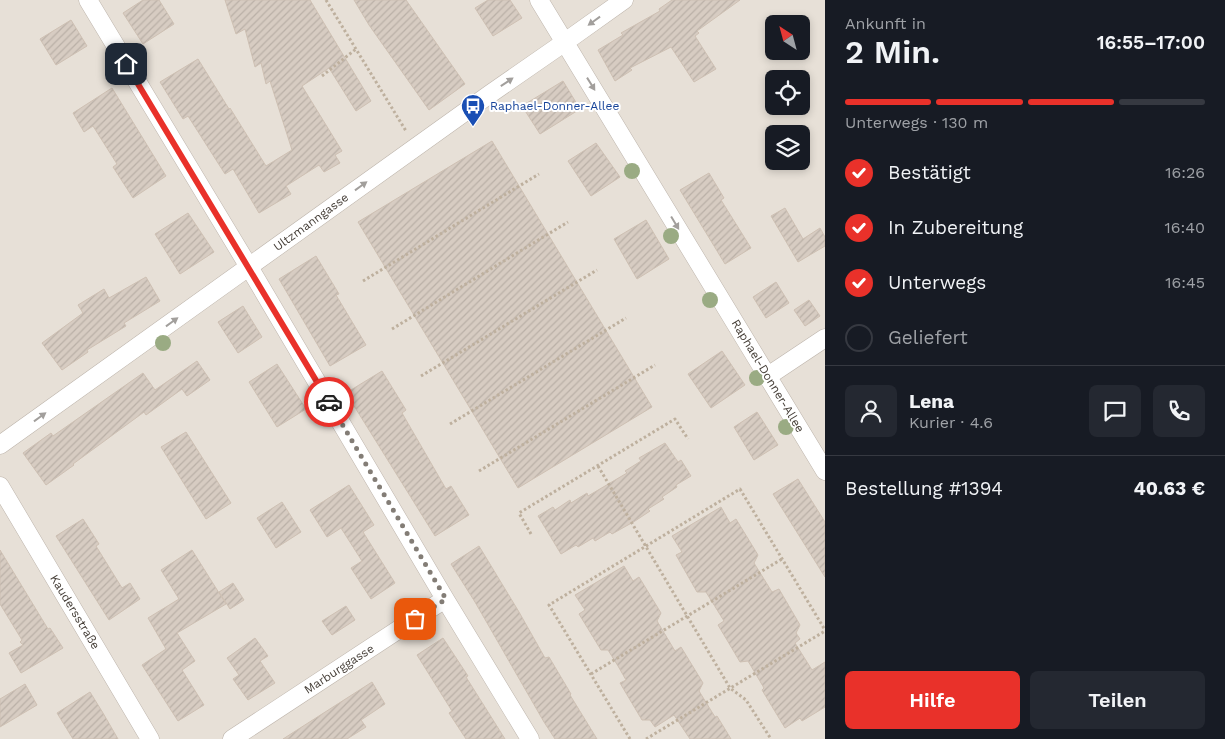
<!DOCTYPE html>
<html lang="de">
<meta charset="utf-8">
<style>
:root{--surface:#171b24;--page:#242831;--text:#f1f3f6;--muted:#9ea1a6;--line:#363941;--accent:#e9312a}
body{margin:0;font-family:"Work Sans",sans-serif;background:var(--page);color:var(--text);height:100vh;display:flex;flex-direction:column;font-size:19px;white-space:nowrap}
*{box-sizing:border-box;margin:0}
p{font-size:16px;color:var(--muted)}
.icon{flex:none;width:28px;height:28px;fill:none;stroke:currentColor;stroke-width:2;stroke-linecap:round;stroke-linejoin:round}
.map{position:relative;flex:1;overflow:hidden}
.sheet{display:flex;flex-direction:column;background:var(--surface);width:400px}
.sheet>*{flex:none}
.needle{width:32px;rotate:324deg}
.controls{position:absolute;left:765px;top:15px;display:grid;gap:10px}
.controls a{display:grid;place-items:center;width:45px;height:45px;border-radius:8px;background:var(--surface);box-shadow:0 2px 8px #0003;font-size:25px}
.pin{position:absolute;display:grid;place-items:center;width:42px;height:42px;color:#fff;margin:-21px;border-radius:10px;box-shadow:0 2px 8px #0006}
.courier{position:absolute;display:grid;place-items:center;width:50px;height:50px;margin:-25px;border:4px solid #e9312a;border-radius:50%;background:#fff;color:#222;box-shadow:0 1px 6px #0007}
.overview em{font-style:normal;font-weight:600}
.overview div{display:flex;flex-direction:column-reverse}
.overview{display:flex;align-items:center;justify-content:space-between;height:85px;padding:0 20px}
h1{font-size:32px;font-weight:600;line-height:38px}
.bar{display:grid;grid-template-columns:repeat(4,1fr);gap:8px 5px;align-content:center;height:60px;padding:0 20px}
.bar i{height:6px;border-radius:4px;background:var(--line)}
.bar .selected{background:var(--accent)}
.bar p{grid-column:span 4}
.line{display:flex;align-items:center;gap:12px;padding:0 20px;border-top:1px solid var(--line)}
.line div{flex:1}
.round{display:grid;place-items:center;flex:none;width:52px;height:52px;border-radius:8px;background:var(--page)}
ol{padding:0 20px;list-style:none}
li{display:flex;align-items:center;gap:15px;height:55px}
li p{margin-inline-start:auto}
li .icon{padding:5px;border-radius:50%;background:var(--accent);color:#fff;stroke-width:4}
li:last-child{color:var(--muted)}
li i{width:28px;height:28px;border:2px solid var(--line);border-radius:50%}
.action{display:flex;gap:10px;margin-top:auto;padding:10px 20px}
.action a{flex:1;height:58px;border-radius:8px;background:var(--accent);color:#fff;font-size:20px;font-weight:600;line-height:58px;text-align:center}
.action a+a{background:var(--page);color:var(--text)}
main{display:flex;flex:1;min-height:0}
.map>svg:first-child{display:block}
.residential{fill:#e7e0d7;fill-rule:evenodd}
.building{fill:url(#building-hatch);stroke:#cec0b3}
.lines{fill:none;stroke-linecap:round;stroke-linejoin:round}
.street-casing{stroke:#beb5ac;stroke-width:19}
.path{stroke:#beb09e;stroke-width:3;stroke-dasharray:2.5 2.5;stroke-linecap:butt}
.street{stroke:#fff;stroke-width:18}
.tree{fill:#9aab83}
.oneway{fill:#a29f9c}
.done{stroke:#837d76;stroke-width:5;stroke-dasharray:0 9}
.route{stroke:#e9312a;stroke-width:6}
.labels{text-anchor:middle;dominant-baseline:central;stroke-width:4;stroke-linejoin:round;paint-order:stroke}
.transit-label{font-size:12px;fill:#164399;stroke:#fff;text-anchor:start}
.street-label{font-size:12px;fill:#463f38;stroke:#fff}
</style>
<main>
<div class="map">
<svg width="825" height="739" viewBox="0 0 825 739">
<defs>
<pattern id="building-hatch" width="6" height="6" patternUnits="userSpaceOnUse" patternTransform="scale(1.25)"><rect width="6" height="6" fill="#d7ccc2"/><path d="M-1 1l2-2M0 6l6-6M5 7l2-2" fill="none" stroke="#bab0a7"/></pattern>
</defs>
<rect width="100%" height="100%" fill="#f3efe9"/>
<path class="residential" d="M0 0H825V739H0ZM774 24H801V51H774ZM774 79H801V106H774ZM774 134H801V161H774Z"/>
<path class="building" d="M143 0H159L174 24 143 44 123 13Z
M225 0H310L371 101 356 111 329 68 302 86 342 151 335 155 340 163 324 172 319 165 286 186 291 194 259 213 233 169 225 174 188 116 183 119 160 82 198 59 229 109 230 108 266 166 292 150 270 81 266 84 261 63 255 67 245 29 236 34Z
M354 0H406L465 84 429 110 369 25Z
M488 0H510L522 18 493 36 475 8Z
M672 0H740L697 31 699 33 695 36 716 69 694 82 671 47 630 68 632 70 615 81 598 50 623 35 621 33 660 11 659 9Z
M71 20 87 46 56 65 40 39Z
M563 81 580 109 540 134 522 106Z
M112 88 166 176 133 198 113 167 117 164 93 126 84 132 73 113Z
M492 141 652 407 518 488 358 222Z
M596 143 620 177 591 196 568 161Z
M709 173 724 198 721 200 751 248 725 264 680 190Z
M785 208 803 239 820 228 825 237V246L798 262 771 216Z
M188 213 214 252 180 274 155 234Z
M646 220 669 259 637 279 614 239Z
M316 256 339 294 336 295 366 345 330 366 279 279Z
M146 277 160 301 124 323 126 326 87 350 88 352 62 370 42 343 83 313 78 305 104 289 109 298Z
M776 282 789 303 766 318 753 297Z
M809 300 820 316 805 326 794 310Z
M243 306 262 337 238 353 218 322Z
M722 351 745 385 711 408 688 374Z
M197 361 210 380 187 396 182 389 146 415 144 412 73 464 74 465 46 485 23 453 51 433 53 436 143 373 155 390Z
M277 364 306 409 277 427 249 382Z
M382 371 406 410 402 413 446 489 451 486 469 515 435 536 346 393Z
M757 412 778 445 754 460 734 427Z
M186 432 231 503 206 519 161 447Z
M665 443 678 462 681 460 691 476 676 485 677 487 662 497 664 499 648 509 650 511 635 521 612 534 610 532 595 541 593 538 578 547 576 545 561 554 538 516 553 507 555 510 570 500 571 503 587 493 588 496 627 473 625 471 641 461 639 458Z
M798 479 825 522V577L773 494Z
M349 485 374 525 363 532 395 583 371 599 351 568 362 561 341 528 327 537 310 510Z
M282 502 301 532 276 548 257 518Z
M721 507 730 523 736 519 758 555 754 563 772 592 779 589 800 625 796 633 800 639 795 643 812 670 825 662V707L802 721 800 718 785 728 762 690 764 688 748 661 740 662 730 645 718 625 724 621 706 592H697L676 555 682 552 672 536Z
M83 519 99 544 96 546 122 588 130 583 140 599 109 620 56 536Z
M479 546 519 612 545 658 549 657 571 694 570 695 597 739H555L544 722 475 602 451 564Z
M0 550 48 629 50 628 63 648 21 673 9 653 23 645 20 642 22 640 0 604Z
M192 550 226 604 177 633 195 661 182 670 204 705 178 721 142 665 166 649 148 618 179 599 161 570Z
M624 566 633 581 639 577 661 613 657 621 675 651 681 647 703 683 699 691 715 717 717 716 731 739H690L674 715 655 727 650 720H642L620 683 626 680 618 666 608 650H601L579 614 585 610 575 595Z
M233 583 244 600 230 609 219 592Z
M346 606 355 620 332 635 322 621Z
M255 638 268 656 260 661 275 683 248 700 233 679 239 675 227 658Z
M443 638 468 676 466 677 505 739H466L449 713 452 711 417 655Z
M372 682 385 704 361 720 366 727 347 739H283Z
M25 684 37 705 0 727V699Z
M90 692 103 713 118 739H73L57 713Z"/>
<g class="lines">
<g class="street-casing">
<path id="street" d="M88 0 249 267 445 599 530 739
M539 0 825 471
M768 376 825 338
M0 445 490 94 565 42 624 0
M0 486 150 739
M232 739 445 599"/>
</g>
<path class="path" d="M326 0 406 131
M322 76 356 49
M363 281 539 174
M392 329 568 222
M421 376 597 270
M450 424 626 318
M598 466 730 688 746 700 771 739
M479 471 655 365
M531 534 519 513 675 419 688 439
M591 674 782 559
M630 739 549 605 740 489 825 630
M646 739 825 631"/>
<use href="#street" class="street"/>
</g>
<g class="tree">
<circle cx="632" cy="171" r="8"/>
<circle cx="671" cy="236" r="8"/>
<circle cx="710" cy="300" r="8"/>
<circle cx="163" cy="343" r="8"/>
<circle cx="757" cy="378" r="8"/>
<circle cx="786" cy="427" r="8"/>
</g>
<defs><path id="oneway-solid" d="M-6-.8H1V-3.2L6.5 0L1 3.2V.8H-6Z" transform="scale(1.25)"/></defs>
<g class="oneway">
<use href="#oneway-solid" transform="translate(594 21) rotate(144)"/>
<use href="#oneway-solid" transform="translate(507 82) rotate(-34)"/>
<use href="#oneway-solid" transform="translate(591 84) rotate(58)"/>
<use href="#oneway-solid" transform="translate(361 186) rotate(-36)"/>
<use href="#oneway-solid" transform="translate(675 223) rotate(59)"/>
<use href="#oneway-solid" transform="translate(172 322) rotate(-36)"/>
<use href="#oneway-solid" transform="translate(40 417) rotate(-36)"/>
</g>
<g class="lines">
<path class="done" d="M329 402 446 599 415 619"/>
<path class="route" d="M126 64 329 402"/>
</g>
<defs>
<g id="bus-pin" transform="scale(1.25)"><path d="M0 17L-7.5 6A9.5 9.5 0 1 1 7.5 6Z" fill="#1a4fb4" stroke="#fff"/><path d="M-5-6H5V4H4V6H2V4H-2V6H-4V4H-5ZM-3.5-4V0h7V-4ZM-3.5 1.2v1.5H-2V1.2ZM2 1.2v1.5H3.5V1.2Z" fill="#fff"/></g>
</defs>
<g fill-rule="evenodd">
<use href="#bus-pin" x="473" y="106"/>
</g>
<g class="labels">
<g class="transit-label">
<text x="490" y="106">Raphael-Donner-Allee</text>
</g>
<g class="street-label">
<text transform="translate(311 222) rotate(-36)">Ultzmanngasse</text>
<text transform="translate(768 376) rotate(59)">Raphael-Donner-Allee</text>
<text transform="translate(75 612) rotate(59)">Kaudersstraße</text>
<text transform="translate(339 669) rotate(-33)">Marburggasse</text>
</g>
</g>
</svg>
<div class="controls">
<a><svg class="needle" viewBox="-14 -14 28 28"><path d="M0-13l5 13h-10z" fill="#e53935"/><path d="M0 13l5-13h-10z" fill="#9ea1a6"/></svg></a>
<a><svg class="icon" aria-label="locate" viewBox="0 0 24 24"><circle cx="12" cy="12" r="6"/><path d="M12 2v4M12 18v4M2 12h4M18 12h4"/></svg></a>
<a><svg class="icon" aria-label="layers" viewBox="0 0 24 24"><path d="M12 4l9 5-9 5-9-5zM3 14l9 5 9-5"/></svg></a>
</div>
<div class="pin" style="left:415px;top:619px;background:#ea580c"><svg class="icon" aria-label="bag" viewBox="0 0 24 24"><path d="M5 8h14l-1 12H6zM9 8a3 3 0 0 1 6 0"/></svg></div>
<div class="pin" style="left:126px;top:64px;background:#1f2937"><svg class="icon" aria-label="home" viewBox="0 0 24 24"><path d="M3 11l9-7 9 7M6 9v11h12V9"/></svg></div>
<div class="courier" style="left:329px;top:402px"><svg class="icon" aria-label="car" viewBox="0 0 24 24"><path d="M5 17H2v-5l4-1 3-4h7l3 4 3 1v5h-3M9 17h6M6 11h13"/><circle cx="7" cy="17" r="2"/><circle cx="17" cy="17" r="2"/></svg></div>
</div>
<section class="sheet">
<div class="overview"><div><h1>2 Min.</h1><p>Ankunft in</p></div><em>16:55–17:00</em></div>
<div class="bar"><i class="selected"></i><i class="selected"></i><i class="selected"></i><i></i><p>Unterwegs · 130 m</p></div>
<ol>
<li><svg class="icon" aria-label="check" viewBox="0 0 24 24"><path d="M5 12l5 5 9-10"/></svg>Bestätigt<p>16:26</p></li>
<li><svg class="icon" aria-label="check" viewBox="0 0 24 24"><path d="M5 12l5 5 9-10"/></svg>In Zubereitung<p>16:40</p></li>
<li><svg class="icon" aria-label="check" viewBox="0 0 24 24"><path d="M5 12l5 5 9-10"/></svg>Unterwegs<p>16:45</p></li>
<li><i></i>Geliefert</li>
</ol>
<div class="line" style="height:90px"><a class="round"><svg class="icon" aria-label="person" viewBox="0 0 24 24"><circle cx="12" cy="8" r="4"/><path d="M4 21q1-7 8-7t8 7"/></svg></a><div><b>Lena</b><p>Kurier · 4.6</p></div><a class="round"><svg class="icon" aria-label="chat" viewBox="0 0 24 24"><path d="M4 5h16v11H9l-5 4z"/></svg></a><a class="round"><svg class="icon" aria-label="phone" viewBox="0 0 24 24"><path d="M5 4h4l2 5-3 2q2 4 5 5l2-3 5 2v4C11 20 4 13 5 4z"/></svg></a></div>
<div class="line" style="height:65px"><div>Bestellung #1394</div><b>40.63 €</b></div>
<div class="action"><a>Hilfe</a><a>Teilen</a></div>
</section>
</main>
